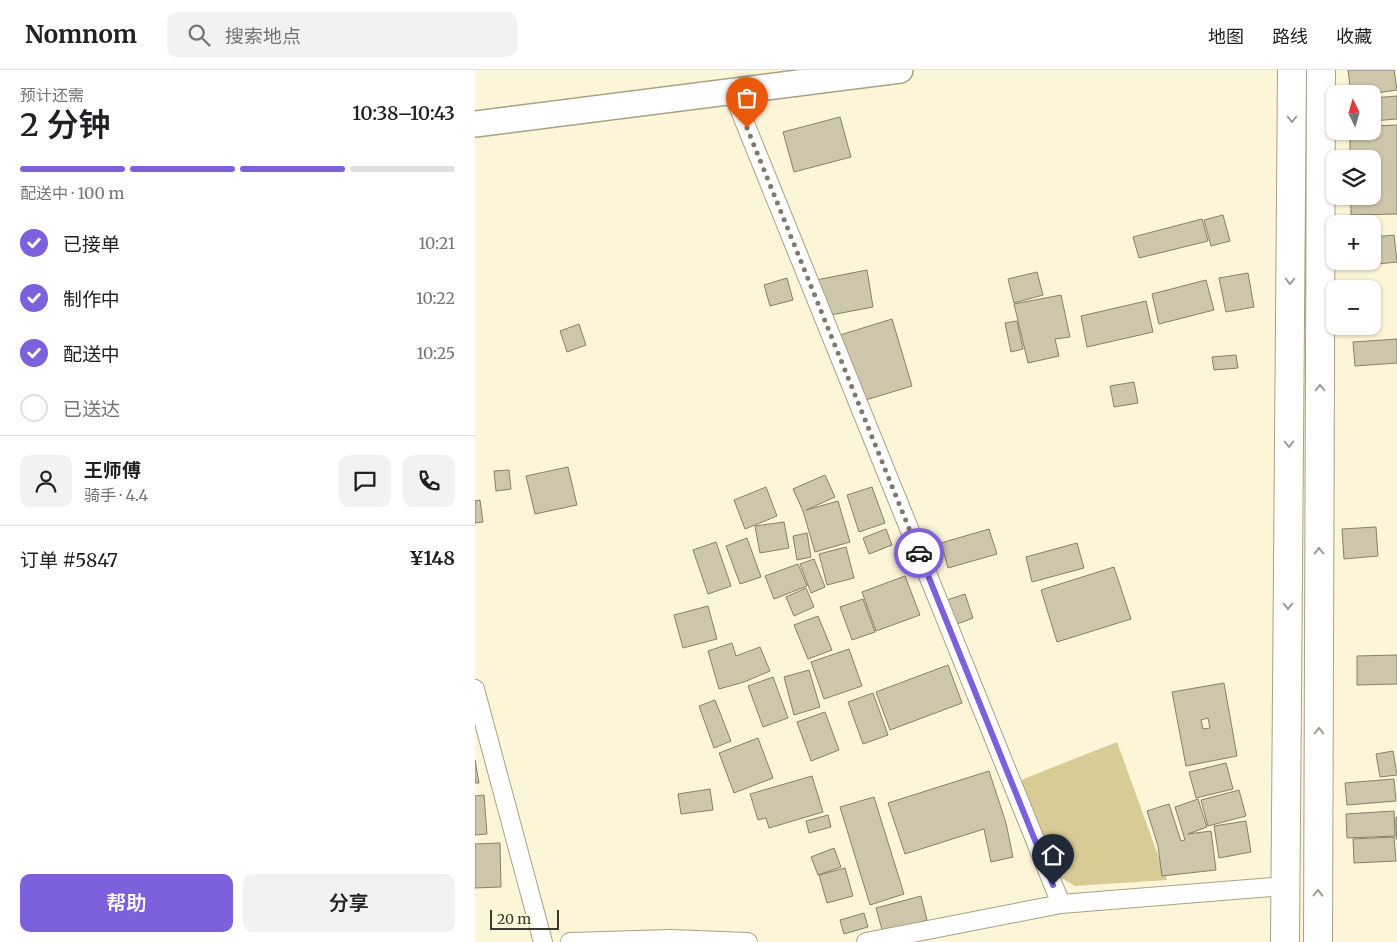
<!DOCTYPE html>
<html lang="zh">
<meta charset="utf-8">
<style>
:root{--surface:#fff;--page:#f2f2f2;--text:#202124;--muted:#757577;--line:#e0e0e0;--accent:#7d60db}
body{margin:0;font-family:Merriweather,"Noto Sans SC",serif;background:var(--page);color:var(--text);height:100vh;display:flex;flex-direction:column;font-size:19px;white-space:nowrap}
*{box-sizing:border-box;margin:0}
p{font-size:16px;color:var(--muted)}
.icon{flex:none;width:28px;height:28px;fill:none;stroke:currentColor;stroke-width:2;stroke-linecap:round;stroke-linejoin:round}
.map{position:relative;flex:1;overflow:hidden}
.sheet{display:flex;flex-direction:column;background:var(--surface);width:475px}
.sheet>*{flex:none}
.needle{width:32px;rotate:355deg}
.buttons{position:absolute;left:851px;top:15px;display:grid;gap:10px}
.buttons a{display:grid;place-items:center;width:55px;height:55px;border-radius:10px;background:var(--surface);box-shadow:0 1px 4px #0004;font-size:25px}
.scale{position:absolute;left:15px;bottom:12px;width:69px;box-sizing:border-box;padding-left:5px;border:2px solid #3b382d;border-top:0;font-size:14px;line-height:18px;white-space:nowrap;color:#3b382d;-webkit-text-stroke:4px #fdf5d8;paint-order:stroke}
.pin{position:absolute;display:grid;place-items:center;width:42px;height:42px;color:#fff;margin:-51px -21px;border-radius:50% 50% 50% 0;rotate:-45deg;box-shadow:0 0 5px #0007}
.pin .icon{rotate:45deg}
.courier{position:absolute;display:grid;place-items:center;width:50px;height:50px;margin:-25px;border:4px solid #7d60db;border-radius:50%;background:#fff;color:#222;box-shadow:0 1px 6px #0007}
.headline em{font-style:normal;font-weight:600}
.headline div{display:flex;flex-direction:column-reverse}
.headline{display:flex;align-items:center;justify-content:space-between;height:85px;padding:0 20px}
h1{font-size:32px;font-weight:600;line-height:38px}
.bar{display:grid;grid-template-columns:repeat(4,1fr);gap:8px 5px;align-content:center;height:60px;padding:0 20px}
.bar i{height:6px;border-radius:4px;background:var(--line)}
.bar .current{background:var(--accent)}
.bar p{grid-column:span 4}
.line{display:flex;align-items:center;gap:12px;padding:0 20px;border-top:1px solid var(--line)}
.line div{flex:1}
.round{display:grid;place-items:center;flex:none;width:52px;height:52px;border-radius:10px;background:var(--page)}
ol{padding:0 20px;list-style:none}
li{display:flex;align-items:center;gap:15px;height:55px}
li p{margin-inline-start:auto}
li .icon{padding:5px;border-radius:50%;background:var(--accent);color:#fff;stroke-width:4}
li:last-child{color:var(--muted)}
li i{width:28px;height:28px;border:2px solid var(--line);border-radius:50%}
.action{display:flex;gap:10px;margin-top:auto;padding:10px 20px}
.action a{flex:1;height:58px;border-radius:10px;background:var(--accent);color:#fff;font-size:20px;font-weight:600;line-height:58px;text-align:center}
.action a+a{background:var(--page);color:var(--text)}
header{display:flex;align-items:center;gap:30px;box-sizing:border-box;height:70px;padding:0 25px;background:var(--surface);border-bottom:1px solid var(--line)}
header strong{font-size:24px}
nav{display:flex;gap:28px;margin-inline-start:auto;font-size:18px}
.search{width:350px;height:45px;background:var(--page);display:flex;align-items:center;gap:12px;box-sizing:border-box;padding:0 18px;border-radius:10px;color:var(--muted);font-size:19px}
main{display:flex;flex:1;min-height:0}
.map>svg:first-child{display:block}
.green{fill:#d8cb95}
.building{fill:#cdc6aa;stroke:#878066;fill-rule:evenodd}
.lines{fill:none;stroke-linecap:round;stroke-linejoin:round}
.street-casing{stroke:#a8a185;stroke-width:20}
.secondary-casing{stroke:#a8a185;stroke-width:28}
.primary-casing{stroke:#a8a185;stroke-width:30}
.street{stroke:#fff;stroke-width:18}
.secondary{stroke:#fff;stroke-width:25}
.primary{stroke:#fff;stroke-width:28}
.oneway{stroke:#9d9c96}
.done{stroke:#7f7a69;stroke-width:5;stroke-dasharray:0 9}
.route{stroke:#7d60db;stroke-width:6}
</style>
<header>
<strong>Nomnom</strong>
<div class="search"><svg class="icon" aria-label="search" viewBox="0 0 24 24"><circle cx="10" cy="10" r="6"/><path d="M15 15l6 6"/></svg>搜索地点</div>
<nav><a>地图</a><a>路线</a><a>收藏</a></nav>
</header>
<main>
<section class="sheet">
<div class="headline"><div><h1>2 分钟</h1><p>预计还需</p></div><em>10:38–10:43</em></div>
<div class="bar"><i class="current"></i><i class="current"></i><i class="current"></i><i></i><p>配送中 · 100 m</p></div>
<ol>
<li><svg class="icon" aria-label="check" viewBox="0 0 24 24"><path d="M5 12l5 5 9-10"/></svg>已接单<p>10:21</p></li>
<li><svg class="icon" aria-label="check" viewBox="0 0 24 24"><path d="M5 12l5 5 9-10"/></svg>制作中<p>10:22</p></li>
<li><svg class="icon" aria-label="check" viewBox="0 0 24 24"><path d="M5 12l5 5 9-10"/></svg>配送中<p>10:25</p></li>
<li><i></i>已送达</li>
</ol>
<div class="line" style="height:90px"><a class="round"><svg class="icon" aria-label="person" viewBox="0 0 24 24"><circle cx="12" cy="8" r="4"/><path d="M4 21q1-7 8-7t8 7"/></svg></a><div><b>王师傅</b><p>骑手 · 4.4</p></div><a class="round"><svg class="icon" aria-label="chat" viewBox="0 0 24 24"><path d="M4 5h16v11H9l-5 4z"/></svg></a><a class="round"><svg class="icon" aria-label="phone" viewBox="0 0 24 24"><path d="M5 4h4l2 5-3 2q2 4 5 5l2-3 5 2v4C11 20 4 13 5 4z"/></svg></a></div>
<div class="line" style="height:65px"><div>订单 #5847</div><b>¥148</b></div>
<div class="action"><a>帮助</a><a>分享</a></div>
</section>
<div class="map">
<svg width="922" height="872" viewBox="0 0 922 872">
<rect width="100%" height="100%" fill="#fdf5d8"/>
<path class="green" d="M642 672 692 810 600 816 582 805 546 710Z"/>
<path class="building" d="M873 0H919L922 20 895 24H876Z
M922 26V49L898 51V28Z
M365 47 376 87 319 102 308 62Z
M922 55V144L876 145V126H898V89H875V61H898V56Z
M748 145 755 171 736 176 729 150Z
M727 149 733 171 664 188 658 167Z
M919 165 922 192 874 197V191H898V167Z
M392 200 398 237 345 247 336 211Z
M562 202 568 225 539 233 533 209Z
M773 203 779 237 751 242 744 208Z
M312 208 318 230 295 236 289 215Z
M731 210 739 240 684 254 677 224Z
M586 225 595 267 580 269 584 286 553 293 539 234Z
M671 231 678 262 612 277 606 246Z
M417 249 437 316 384 332 365 265Z
M542 251 548 279 536 282 530 253Z
M104 254 111 275 92 282 85 261Z
M922 269V293L880 296 878 272Z
M761 285 763 298 739 300 737 287Z
M659 312 663 333 639 337 635 316Z
M93 397 102 435 60 444 51 406Z
M34 400 36 419 21 421 19 401Z
M350 405 360 427 331 440 363 431 375 472 340 482 328 441 318 419Z
M291 417 302 446 270 459 259 430Z
M397 417 410 453 384 462 372 425Z
M5 430 8 452 0 453V431Z
M309 452 314 478 285 483 280 456Z
M901 457 903 486 869 489 867 459Z
M411 459 417 475 394 484 388 468Z
M514 459 522 484 473 498 466 473Z
M332 463 336 487 322 490 318 466Z
M272 468 286 507 265 514 251 476Z
M241 472 256 516 233 524 218 480Z
M602 473 609 498 557 512 551 487Z
M371 477 379 508 352 515 344 484Z
M339 489 350 517 336 523 325 494Z
M323 494 332 516 299 529 290 506Z
M639 497 656 549 582 572 566 520Z
M430 506 445 545 401 561 387 522Z
M331 518 339 537 319 546 311 527Z
M490 524 498 548 477 556 469 531Z
M388 529 400 562 377 570 365 537Z
M233 536 242 569 208 578 199 545Z
M343 546 357 580 333 589 319 555Z
M257 573 261 586 285 577 295 601 269 612 244 619 233 581Z
M374 579 387 616 349 629 336 592Z
M922 585V614L882 615V586Z
M473 595 487 633 415 660 401 622Z
M334 600 345 637 319 645 309 607Z
M298 607 313 648 288 657 273 616Z
M749 613 762 686 711 696 697 622ZM733 648 735 658 728 659 726 650Z
M398 623 413 665 388 674 373 632Z
M240 630 256 671 239 678 224 636Z
M350 642 364 680 336 691 322 652Z
M283 668 298 708 259 723 244 683Z
M918 681 922 705 905 707 901 684Z
M0 690 4 713H0Z
M751 693 758 719 721 728 714 702Z
M514 701 531 753 538 787 516 792 509 759 430 784 413 733Z
M337 706 348 742 294 758 291 748 283 750 275 724Z
M919 709 921 731 872 735 870 713Z
M235 719 238 740 206 744 203 724Z
M764 720 771 746 733 756 726 730Z
M9 725 12 764 0 765V726Z
M399 727 429 824 395 835 365 737Z
M723 729 732 757 713 764 736 761 741 800 687 806 683 776 672 741 694 734 706 771 710 770 700 737Z
M919 741 920 766 872 768 871 744Z
M353 745 356 757 334 763 331 751Z
M921 747H922V769H921Z
M771 751 776 782 744 788 739 756Z
M919 767 921 791 879 793 878 769Z
M25 773 26 817 0 818V774Z
M359 778 366 797 343 805 336 787Z
M370 798 378 826 352 833 344 805Z
M446 826 452 850 408 863 401 838Z
M389 843 393 857 369 864 365 850Z"/>
<g class="lines">
<g class="street-casing">
<path id="street" d="M257 21 586 834
M0 619 68 872
M95 872 196 869 273 872
M391 872 586 834 810 816"/>
</g>
<g class="secondary-casing">
<path id="secondary" d="M0 54 425 0"/>
</g>
<g class="primary-casing">
<path id="primary" d="M810 872 817 0
M843 872 846 0"/>
</g>
<use href="#street" class="street"/>
<use href="#secondary" class="secondary"/>
<use href="#primary" class="primary"/>
</g>
<defs><path id="oneway-chevron" d="M-2-3.5L2.5 0L-2 3.5" fill="none" stroke-width="1.6" stroke-linecap="round" stroke-linejoin="round" transform="scale(1.25)"/></defs>
<g class="oneway">
<use href="#oneway-chevron" transform="translate(817 49) rotate(90)"/>
<use href="#oneway-chevron" transform="translate(815 211) rotate(90)"/>
<use href="#oneway-chevron" transform="translate(845 318) rotate(-90)"/>
<use href="#oneway-chevron" transform="translate(814 374) rotate(90)"/>
<use href="#oneway-chevron" transform="translate(844 481) rotate(-90)"/>
<use href="#oneway-chevron" transform="translate(813 536) rotate(90)"/>
<use href="#oneway-chevron" transform="translate(844 661) rotate(-90)"/>
<use href="#oneway-chevron" transform="translate(843 823) rotate(-89)"/>
</g>
<g class="lines">
<path class="done" d="M272 58 444 483"/>
<path class="route" d="M444 483 578 815"/>
</g>
</svg>
<div class="buttons">
<a><svg class="needle" viewBox="-14 -14 28 28"><path d="M0-13l5 13h-10z" fill="#e53935"/><path d="M0 13l5-13h-10z" fill="#757577"/></svg></a>
<a><svg class="icon" aria-label="layers" viewBox="0 0 24 24"><path d="M12 4l9 5-9 5-9-5zM3 14l9 5 9-5"/></svg></a>
<a>+</a>
<a>−</a>
</div>
<div class="scale">20 m</div>
<div class="pin" style="left:272px;top:58px;background:#ea580c"><svg class="icon" aria-label="bag" viewBox="0 0 24 24"><path d="M5 8h14l-1 12H6zM9 8a3 3 0 0 1 6 0"/></svg></div>
<div class="pin" style="left:578px;top:815px;background:#1f2937"><svg class="icon" aria-label="home" viewBox="0 0 24 24"><path d="M3 11l9-7 9 7M6 9v11h12V9"/></svg></div>
<div class="courier" style="left:444px;top:483px"><svg class="icon" aria-label="car" viewBox="0 0 24 24"><path d="M5 17H2v-5l4-1 3-4h7l3 4 3 1v5h-3M9 17h6M6 11h13"/><circle cx="7" cy="17" r="2"/><circle cx="17" cy="17" r="2"/></svg></div>
</div>
</main>
